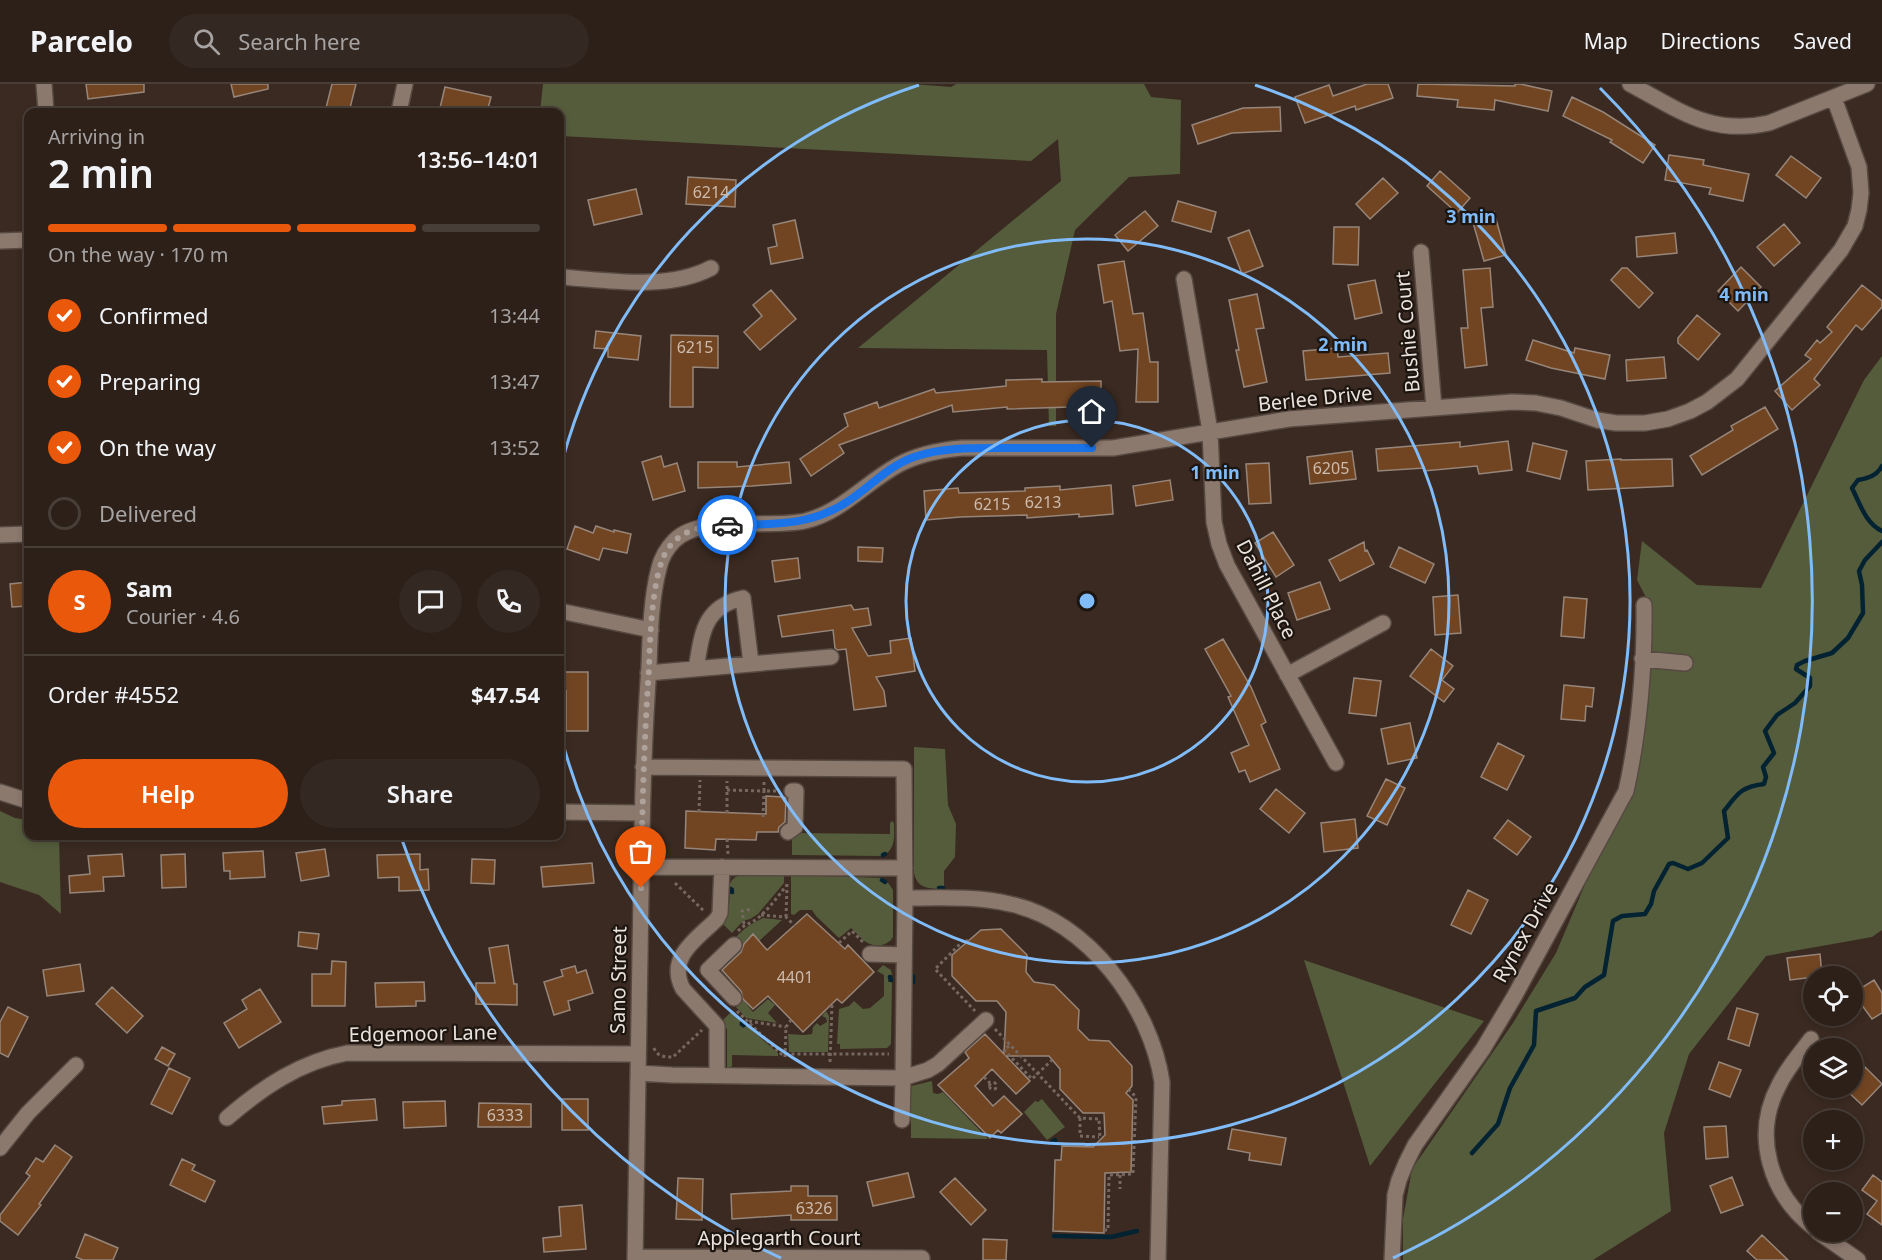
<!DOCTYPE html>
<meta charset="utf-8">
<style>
:root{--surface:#2c2019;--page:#342822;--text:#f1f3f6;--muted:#a6a3a2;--line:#483e38;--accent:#ea580c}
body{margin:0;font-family:"Noto Sans",sans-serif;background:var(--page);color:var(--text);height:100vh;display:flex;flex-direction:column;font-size:22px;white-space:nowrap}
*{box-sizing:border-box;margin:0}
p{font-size:20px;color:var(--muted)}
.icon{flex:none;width:33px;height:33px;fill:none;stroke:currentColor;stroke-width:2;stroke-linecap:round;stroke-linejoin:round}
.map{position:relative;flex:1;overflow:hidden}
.details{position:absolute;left:24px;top:24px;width:540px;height:732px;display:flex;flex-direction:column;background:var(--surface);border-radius:12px;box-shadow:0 3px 9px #0003,0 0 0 2px var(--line)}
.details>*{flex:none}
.buttons{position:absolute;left:1803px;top:882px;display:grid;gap:12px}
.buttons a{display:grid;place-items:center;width:60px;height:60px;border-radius:50%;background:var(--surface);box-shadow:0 3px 9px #0003,0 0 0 2px var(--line);font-size:30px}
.pin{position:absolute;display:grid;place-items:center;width:51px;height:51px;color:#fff;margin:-62px -26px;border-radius:50% 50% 50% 0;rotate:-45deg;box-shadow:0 0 6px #0007}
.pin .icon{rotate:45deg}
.courier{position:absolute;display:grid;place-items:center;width:60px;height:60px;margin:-30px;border:4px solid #1a73e8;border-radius:50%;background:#fff;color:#222;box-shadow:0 2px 8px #0007}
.overview em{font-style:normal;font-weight:600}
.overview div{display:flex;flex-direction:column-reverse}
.overview{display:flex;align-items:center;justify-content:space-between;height:102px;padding:0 24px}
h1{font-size:39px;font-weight:600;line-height:45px}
.bar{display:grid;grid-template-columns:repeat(4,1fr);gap:9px 6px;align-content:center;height:72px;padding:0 24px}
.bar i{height:8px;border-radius:4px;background:var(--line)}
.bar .current{background:var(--accent)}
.bar p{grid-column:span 4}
.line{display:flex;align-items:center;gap:15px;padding:0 24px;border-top:2px solid var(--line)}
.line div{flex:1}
.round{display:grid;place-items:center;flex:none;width:63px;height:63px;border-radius:32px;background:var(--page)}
ol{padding:0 24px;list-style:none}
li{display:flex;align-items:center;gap:18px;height:66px}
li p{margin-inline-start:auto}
li .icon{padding:6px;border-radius:50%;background:var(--accent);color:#fff;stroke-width:4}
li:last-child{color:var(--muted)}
li i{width:33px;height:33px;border:3px solid var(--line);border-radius:50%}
.button{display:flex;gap:12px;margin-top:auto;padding:12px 24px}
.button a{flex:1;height:69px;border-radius:36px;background:var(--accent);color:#fff;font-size:24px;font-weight:600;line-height:69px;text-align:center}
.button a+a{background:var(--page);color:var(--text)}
header{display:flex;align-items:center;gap:36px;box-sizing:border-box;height:84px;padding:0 30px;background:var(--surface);border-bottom:2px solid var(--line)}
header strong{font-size:28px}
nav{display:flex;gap:33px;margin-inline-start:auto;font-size:21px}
.search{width:420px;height:54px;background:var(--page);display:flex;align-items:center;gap:15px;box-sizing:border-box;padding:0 21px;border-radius:33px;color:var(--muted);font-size:22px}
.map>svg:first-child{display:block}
.green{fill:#555c3c}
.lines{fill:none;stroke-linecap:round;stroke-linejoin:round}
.stream{stroke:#032332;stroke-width:4.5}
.building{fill:#714522;stroke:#978579;stroke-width:1.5}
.minor-casing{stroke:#564941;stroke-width:18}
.path{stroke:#766860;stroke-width:3;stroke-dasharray:3 3;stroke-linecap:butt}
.minor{stroke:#8c796e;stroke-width:15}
.done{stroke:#aea29b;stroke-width:6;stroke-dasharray:0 10.8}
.route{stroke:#1a73e8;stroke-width:8}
.ring{fill:none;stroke:#81bcfa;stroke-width:3}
.labels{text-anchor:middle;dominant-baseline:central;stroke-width:4.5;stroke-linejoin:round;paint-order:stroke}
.number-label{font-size:16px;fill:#cdbbae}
.street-label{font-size:20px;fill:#ece2dc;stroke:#1c1510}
.centre{fill:#81bcfa;stroke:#1c1510;stroke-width:3}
.ring-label{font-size:18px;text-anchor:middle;font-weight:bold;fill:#81bcfa;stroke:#1c1510;stroke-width:4.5;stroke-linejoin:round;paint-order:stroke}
</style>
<header>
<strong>Parcelo</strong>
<div class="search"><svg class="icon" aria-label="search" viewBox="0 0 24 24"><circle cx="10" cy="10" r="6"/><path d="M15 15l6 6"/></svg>Search here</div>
<nav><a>Map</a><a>Directions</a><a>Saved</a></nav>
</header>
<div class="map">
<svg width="1882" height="1176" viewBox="0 0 1882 1176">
<rect width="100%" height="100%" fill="#3a2a21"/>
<path class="green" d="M543 0H913L951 3 956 0H1144L1151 13 1181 16 1180 90 1129 93 1075 146 1056 230V342H1049L1047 266 858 264 1061 97 1058 55 1031 77 560 52V28H540Z
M1882 272V846L1872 853 1766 872 1689 970 1664 1049 1671 1127 1593 1176H1403V1135L1412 1085 1513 939 1556 869 1628 699 1653 527 1637 496 1642 457 1697 501 1761 504 1864 296Z
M914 663 945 665 948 721 956 740 955 773 944 787V802H939L938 805C926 804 917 803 914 789Z
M0 727 15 734 28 736V752H59L61 830 39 811 0 798Z
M892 737 894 739C894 751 896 762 886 770H882V772L792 771V749L890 750V739Z
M740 791 784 792V799L758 830 750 835 743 837 732 849 723 840 728 832 730 809 734 808V804H729C730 797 733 794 740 791Z
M791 791 883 794 889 800 893 806V853C888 862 875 864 866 858 861 855 856 848 851 844L839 854 816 832 812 826H800L794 831 791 830Z
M763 834 782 836 759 857 753 851 743 860 736 853C744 844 753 839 763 834Z
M1304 876 1484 937 1370 1082Z
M883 881 891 886 892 891H889L888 898H892L891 960 887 964 840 965V960H837L839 925 849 922 854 917 863 925 870 924 884 912V891L877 887Z
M768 915 775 921 768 929 777 939 746 934 736 923 743 916 753 928Z
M732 927 742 937 739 941 743 944 746 941 778 969V972L732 971V982L729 985 727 984V946L723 936Z
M826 927 829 932 828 968H789L788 950 804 951 812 950 813 943 817 939 820 942 827 938 826 934 822 932Z
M932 997 933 1009 938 1010 943 1008 988 1055 911 1054V1002Z
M1042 1015 1065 1043 1047 1056 1024 1028 1035 1017 1038 1018Z"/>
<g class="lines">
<path class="stream" d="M1882 382C1877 392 1868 394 1858 396L1852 404C1860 420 1866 440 1882 447
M883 771 885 770
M882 796 885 798
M939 804H943
M731 805 732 808
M890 893 891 896
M913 898V892
M742 939 744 941
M1052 1058 1055 1056
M1472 1069 1498 1040 1510 1004 1534 961 1536 927 1575 914 1585 903 1604 891 1613 837 1622 832 1645 830 1651 820 1654 807 1669 780 1673 779 1688 785 1702 779 1728 754 1724 727C1738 709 1741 703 1764 700L1766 693 1763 683 1774 669 1765 647 1777 631 1795 619 1810 602V594L1796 585 1797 581 1805 577 1832 569 1848 554 1863 529 1862 501 1859 487 1865 476 1882 458
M1054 1152 1111 1153 1137 1147"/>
</g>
<path class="building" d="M86 0H144V8L88 15Z
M231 0H268V5L234 13Z
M332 0H356L349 28H325Z
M1367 0H1388L1393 14 1356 26 1355 22 1305 39 1295 13 1329 1 1333 12Z
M1418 0 1515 2V0H1520L1552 7 1548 27 1495 16 1494 26 1457 23 1458 16 1417 12Z
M445 3 491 13 487 28H439Z
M1572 13 1603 28 1655 61 1643 79 1610 58 1612 56 1563 32Z
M1280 23 1281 47 1232 49 1198 60 1192 41 1243 24Z
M1669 71 1704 76 1703 81 1749 90 1743 117 1709 110 1711 104 1665 96Z
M1791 72 1821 94 1806 114 1776 91Z
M1440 87 1470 114 1457 129 1427 102Z
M688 93 736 96 735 123 686 120Z
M1383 94 1398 109 1370 135 1356 120Z
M636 105 642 130 594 141 588 116Z
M1178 117 1216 128 1211 148 1172 137Z
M1145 127 1158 142 1128 167 1115 151Z
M1494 128 1506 171 1484 177 1472 135Z
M795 136 803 174 771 180 768 164 777 162 773 141Z
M1784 140 1800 159 1774 182 1757 163Z
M1334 143H1359L1358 181 1333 180Z
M1249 146 1263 182 1242 190 1228 154Z
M1675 149 1677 169 1637 173 1636 153Z
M1124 177 1133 230 1143 229 1150 278H1158V318H1136L1138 265 1120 267 1112 217 1104 219 1098 181Z
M1741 183 1761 203 1738 227 1718 207Z
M1490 184 1493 223 1481 224 1487 281 1465 284 1461 244H1468L1463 186Z
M1622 184H1627L1653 209 1639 224 1611 196Z
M1375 196 1382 229 1355 235 1348 201Z
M1862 201 1882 217V223L1862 246 1856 241 1814 295 1820 301 1792 326 1775 307 1811 275 1805 271 1817 256 1820 259 1832 248 1827 243Z
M771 206 796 235 760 266 744 248 762 232 753 221Z
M1257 210 1264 244 1256 245 1267 298 1244 303 1236 266H1239L1229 216Z
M1697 231 1720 250 1698 276 1678 259V254Z
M596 247 641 252 638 276 608 273V265L594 264Z
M671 251 718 252V284L693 283V323H670Z
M1533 256 1574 269 1575 264 1610 271 1605 295 1551 284 1526 276Z
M1337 264 1338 273 1388 269 1390 289 1306 296 1303 267Z
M1664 273 1666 294 1627 297 1626 276Z
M1042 295V298L1101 297V322L1007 325V323L953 328 952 321 839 361 844 369 811 392 800 375 848 342 844 330 877 318 879 324 934 305 936 309 1006 302V296Z
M1765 323 1778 345 1702 391 1690 372 1733 346 1731 342Z
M1508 357 1512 386 1479 390 1477 382 1424 387V384L1378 387 1376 365 1460 358V363Z
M1533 359 1567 367 1560 395 1527 387Z
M1352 367 1356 395 1310 400 1307 373Z
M661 372 664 383 677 379 685 407 653 416 642 378Z
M1621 375V376L1672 375 1673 402 1588 406 1586 377Z
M698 378H737V383L789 378 791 399 752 402 698 404Z
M1269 379 1271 419 1249 420 1246 380Z
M1170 396 1173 416 1136 422 1133 402Z
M1111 401 1113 430 1079 433V430L1027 434V431L960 433 926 436 924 407 958 404 959 409 1025 407V404L1060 402V406Z
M575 442 593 449 596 442 614 448V446L631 450 627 469 603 464 599 476 567 465Z
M1273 448 1294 481 1276 493 1255 459Z
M1364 458 1365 467 1367 466 1374 480 1340 497 1329 476Z
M858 463 883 464 882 478 858 477Z
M1399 463 1434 480 1425 499 1390 483Z
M798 474 800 494 775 498 772 477Z
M28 498V522L12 523 10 500Z
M1320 498 1330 525 1297 536 1288 509Z
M1458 511 1461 549 1435 551 1433 513Z
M1564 513 1587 515 1584 554 1561 552Z
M851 521 854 526 868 524 871 541 852 544 868 572 891 569 890 557 911 554 915 587 876 593 884 607 886 622 854 626 846 565 837 566 835 564 833 546 782 553 778 532Z
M1223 555 1251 603 1266 638 1261 641 1280 685 1250 698 1245 686 1239 688 1231 669 1249 661 1228 613 1231 612 1205 565Z
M1431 565 1453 582 1442 596 1454 605 1444 618 1410 592Z
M560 588H588V647H566V607L560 606Z
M1354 594 1381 597 1376 632 1349 629Z
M1564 601 1594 604 1592 623 1586 622 1585 637 1561 635Z
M1410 639 1417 674 1388 680 1381 645Z
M1498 659 1524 672 1507 706 1481 693Z
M1386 695 1405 704 1387 741 1367 732Z
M1276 705 1305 729 1289 749 1260 725Z
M766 712 784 713 786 714 785 738 779 743 778 748H757L756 756 716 755 715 766 685 764 686 727 766 730Z
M1355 735 1358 764 1324 768 1321 739Z
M1508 736 1531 753 1517 771 1494 754Z
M325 765 329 792 301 797 296 769Z
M263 767 265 793 230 795V787H224L223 769Z
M122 770 124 792 103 793 104 807 70 809 69 792 90 790 88 772Z
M185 770 186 803 162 804 161 771Z
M420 770V786L428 785 429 806 399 807V793L378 794 377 771Z
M472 775 495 776 494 800 471 799Z
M592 779 594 799 543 803 541 783Z
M1468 806 1488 816 1471 850 1451 841Z
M807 830 845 865 848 861 874 888 842 919 837 915 803 948 768 912 753 925 743 915 741 907 722 886 741 868 744 860 753 850 767 866Z
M1001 845 1027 871 1026 888 1034 898 1054 901 1079 926 1078 945 1089 956 1109 957 1132 982V1002L1126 1009 1133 1016 1131 1088 1105 1089 1104 1149 1053 1147 1055 1076H1061L1062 1062 1093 1063 1105 1051 1104 1029H1083L1060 1005V985L1049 972H1006L1030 997 1016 1010 992 985 975 1002 993 1022 1004 1012 1022 1030 1001 1049 998 1046 990 1054 938 1001 969 974 965 968 985 950 1004 970 1006 928 997 917H976L952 892V871L981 846Z
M299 848 319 850 317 865 298 862Z
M508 861 514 900H517V921L476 920V899H495L489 864Z
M1820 870 1822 892 1790 896 1787 874Z
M332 877 346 878 345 922H312V890H331Z
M80 880 84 907 47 912 43 886Z
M575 882 577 889 586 886 593 909 568 917 570 926 554 931 544 898 563 892 561 886Z
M1874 896 1882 909V929L1872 935 1853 909Z
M424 898 425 917H416V922L376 923 375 899Z
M112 903 143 932 127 949 96 920Z
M260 905 281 938 239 964 224 939 247 925 242 916Z
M8 923 28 933 8 973 0 969V938Z
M1737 924 1758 930 1749 962 1728 955Z
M162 963 175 970 168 982 155 975Z
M1719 978 1741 986 1730 1013 1709 1005Z
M1865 983 1882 1000 1862 1021 1845 1005 1852 1004V997Z
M169 984 190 994 172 1030 151 1020Z
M375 1015 377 1036 324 1040 322 1023 342 1021V1017Z
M562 1015H588V1046H562Z
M445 1017 446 1042 404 1044 403 1018Z
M479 1019 531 1020V1043H478Z
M1726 1042 1728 1073 1706 1075 1704 1043Z
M1232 1045 1286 1054 1281 1081 1249 1076 1250 1069 1228 1065Z
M55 1061 72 1073 39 1120 41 1121 18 1151 0 1137V1131L30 1092 26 1089 36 1074 43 1078Z
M182 1075 195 1081 192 1086 215 1097 205 1118 170 1101Z
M908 1089 914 1113 873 1122 867 1098Z
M1873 1091 1882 1098V1141L1867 1130 1877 1117 1862 1106Z
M1732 1093 1743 1121 1721 1129 1710 1102Z
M678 1094 703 1095 702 1136 676 1135Z
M955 1094 986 1126 971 1141 940 1108Z
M791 1102H808V1112H837V1136H791V1131L732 1135 731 1110 791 1107Z
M582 1121 586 1165 544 1168 543 1154 561 1152 559 1123Z
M85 1150 118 1164 113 1176H83L76 1173Z
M1762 1151 1788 1176H1757L1747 1167Z
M983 1155 1007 1156 1006 1176H983Z"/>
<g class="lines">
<g class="minor-casing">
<path id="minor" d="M44 0 46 28
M1630 0C1679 26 1711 52 1769 39L1867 0
M399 28 405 0
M0 157 28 156
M1421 168 1434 324
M560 193C608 196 667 207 711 184
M1184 195 1210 347 1214 438 1219 460 1227 481 1336 679
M0 451 28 450
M560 527 651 546
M1642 575 1685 579
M696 585C702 550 703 523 743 514L751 579
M648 589 831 573
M1287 591 1383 539
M643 683 904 685 905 814C940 814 976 812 1010 820 1088 836 1151 923 1162 998L1158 1176
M0 708 28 717
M560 728 642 729
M788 748 795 743 796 707H792
M641 783 905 784
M734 861 708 886 734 914
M870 870 904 871
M1811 955C1800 970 1787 984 1779 1001 1752 1051 1770 1110 1814 1144
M638 989 672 991 903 994 905 814
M717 992V942L683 905C666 873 697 855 717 835L720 829 722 783
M227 1034C263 1003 300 978 347 969L638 970
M902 1036 903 994 928 986 938 980 986 936
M0 1064 28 1029 76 981
M1818 1148 1858 1176
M635 1173 922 1174
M635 1176C637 1034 640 891 642 749 643 694 645 638 649 583 650 552 651 514 659 484 661 475 667 464 674 457 700 430 768 445 805 437 842 428 865 399 898 381 918 370 940 366 962 364H1113L1289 335 1512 318 1536 319 1561 324 1597 336 1616 339H1645L1668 335 1690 327 1707 318 1737 295 1841 166 1855 142 1859 126 1861 109 1859 83 1834 14
M1392 1176 1395 1111 1399 1096 1406 1079 1415 1061 1483 965 1514 913 1626 707C1639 649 1645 581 1644 521"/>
</g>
<path class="path" d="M764 698V707H778
M727 706 764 707 763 734
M699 728 700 696
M727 729V697
M727 755 728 770
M675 799 705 828
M761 831 786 833 795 842
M786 833 787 802
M744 840 742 827 753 825
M738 847C744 840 751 840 758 834 769 825 778 812 787 801V798
M968 858 965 855 935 885 975 927
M839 859 852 847 864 859
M737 927 781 970H889
M749 937 786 943
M995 945 1080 1034 1099 1035 1100 1055
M1009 962 1004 966 1032 995 1052 976
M654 964C657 973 666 973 673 973L702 946
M785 973 786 943 791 936
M830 978 832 920
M984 993 990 999
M989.5 1002a3.5 3.5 0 1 1 7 0a3.5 3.5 0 1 1-7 0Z
M1080 1034V1052L1099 1053
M1120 1091V1105
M1104 1146H1108L1109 1091 1133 1090 1136 1013 1129 1006"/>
<use href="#minor" class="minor"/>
</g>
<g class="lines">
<path class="done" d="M641 804C642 730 644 657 649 584 650 554 652 490 667 466 681 445 703 442 727 441"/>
<path class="route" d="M727 441C772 440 811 443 850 416 872 401 889 382 914 373 944 363 974 364 1005 364 1034 364 1063 364 1092 364"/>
</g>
<g class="ring">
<circle cx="1087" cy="517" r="181"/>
<circle cx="1087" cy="517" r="362"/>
<path d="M560 386A543 543 0 0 1 919 1M1255 1A543 543 0 1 1 560 648"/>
<path d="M781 1174A725 725 0 0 1 401 753M1600 4A725 725 0 0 1 1393 1174"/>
</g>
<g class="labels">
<g class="number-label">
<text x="711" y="108">6214</text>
<text x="695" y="263">6215</text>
<text x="1331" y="384">6205</text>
<text x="1043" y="418">6213</text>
<text x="992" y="420">6215</text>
<text x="795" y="893">4401</text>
<text x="505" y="1031">6333</text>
<text x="814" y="1124">6326</text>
</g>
<g class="street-label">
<text transform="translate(1407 248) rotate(-95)">Bushie Court</text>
<text transform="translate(1315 314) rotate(-6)">Berlee Drive</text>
<text transform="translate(1267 505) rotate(63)">Dahill Place</text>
<text transform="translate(1525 848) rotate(-61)">Rynex Drive</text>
<text transform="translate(618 896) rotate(-89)">Sano Street</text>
<text transform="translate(423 949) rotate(-1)">Edgemoor Lane</text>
<text x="779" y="1153">Applegarth Court</text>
</g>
</g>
<circle cx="1087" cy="517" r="9" class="centre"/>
<g class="ring-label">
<text x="1471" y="139">3 min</text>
<text x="1744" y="217">4 min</text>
<text x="1343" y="267">2 min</text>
<text x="1215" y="395">1 min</text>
</g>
</svg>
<div class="buttons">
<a><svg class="icon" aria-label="locate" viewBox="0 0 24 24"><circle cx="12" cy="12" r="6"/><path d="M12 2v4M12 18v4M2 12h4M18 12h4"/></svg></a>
<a><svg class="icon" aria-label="layers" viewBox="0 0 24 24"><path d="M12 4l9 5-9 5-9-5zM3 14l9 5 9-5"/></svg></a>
<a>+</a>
<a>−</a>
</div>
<div class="pin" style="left:641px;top:804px;background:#ea580c"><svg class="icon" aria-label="bag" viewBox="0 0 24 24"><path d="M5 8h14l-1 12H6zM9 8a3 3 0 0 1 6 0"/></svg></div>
<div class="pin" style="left:1092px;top:364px;background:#1f2937"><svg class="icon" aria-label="home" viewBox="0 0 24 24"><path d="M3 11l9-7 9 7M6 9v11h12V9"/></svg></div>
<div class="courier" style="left:727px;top:441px"><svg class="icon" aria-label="car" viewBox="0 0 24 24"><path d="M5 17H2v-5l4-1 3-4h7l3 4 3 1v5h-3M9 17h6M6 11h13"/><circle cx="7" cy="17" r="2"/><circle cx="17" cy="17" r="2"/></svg></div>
<section class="details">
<div class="overview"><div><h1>2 min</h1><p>Arriving in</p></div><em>13:56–14:01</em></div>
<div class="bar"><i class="current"></i><i class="current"></i><i class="current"></i><i></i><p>On the way · 170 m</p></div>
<ol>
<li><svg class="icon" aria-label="check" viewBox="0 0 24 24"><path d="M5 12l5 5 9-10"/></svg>Confirmed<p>13:44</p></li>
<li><svg class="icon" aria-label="check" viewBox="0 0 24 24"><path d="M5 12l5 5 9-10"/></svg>Preparing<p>13:47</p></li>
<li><svg class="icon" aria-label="check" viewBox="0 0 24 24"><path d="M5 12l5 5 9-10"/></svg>On the way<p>13:52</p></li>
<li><i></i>Delivered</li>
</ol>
<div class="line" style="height:108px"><b class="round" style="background:var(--accent);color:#fff">S</b><div><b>Sam</b><p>Courier · 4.6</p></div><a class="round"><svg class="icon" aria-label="chat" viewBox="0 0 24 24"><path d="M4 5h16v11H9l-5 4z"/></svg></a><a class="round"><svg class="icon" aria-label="phone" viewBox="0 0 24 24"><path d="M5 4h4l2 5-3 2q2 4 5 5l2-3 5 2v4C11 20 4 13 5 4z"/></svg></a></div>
<div class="line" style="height:78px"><div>Order #4552</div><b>$47.54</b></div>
<div class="button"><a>Help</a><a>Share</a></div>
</section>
</div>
